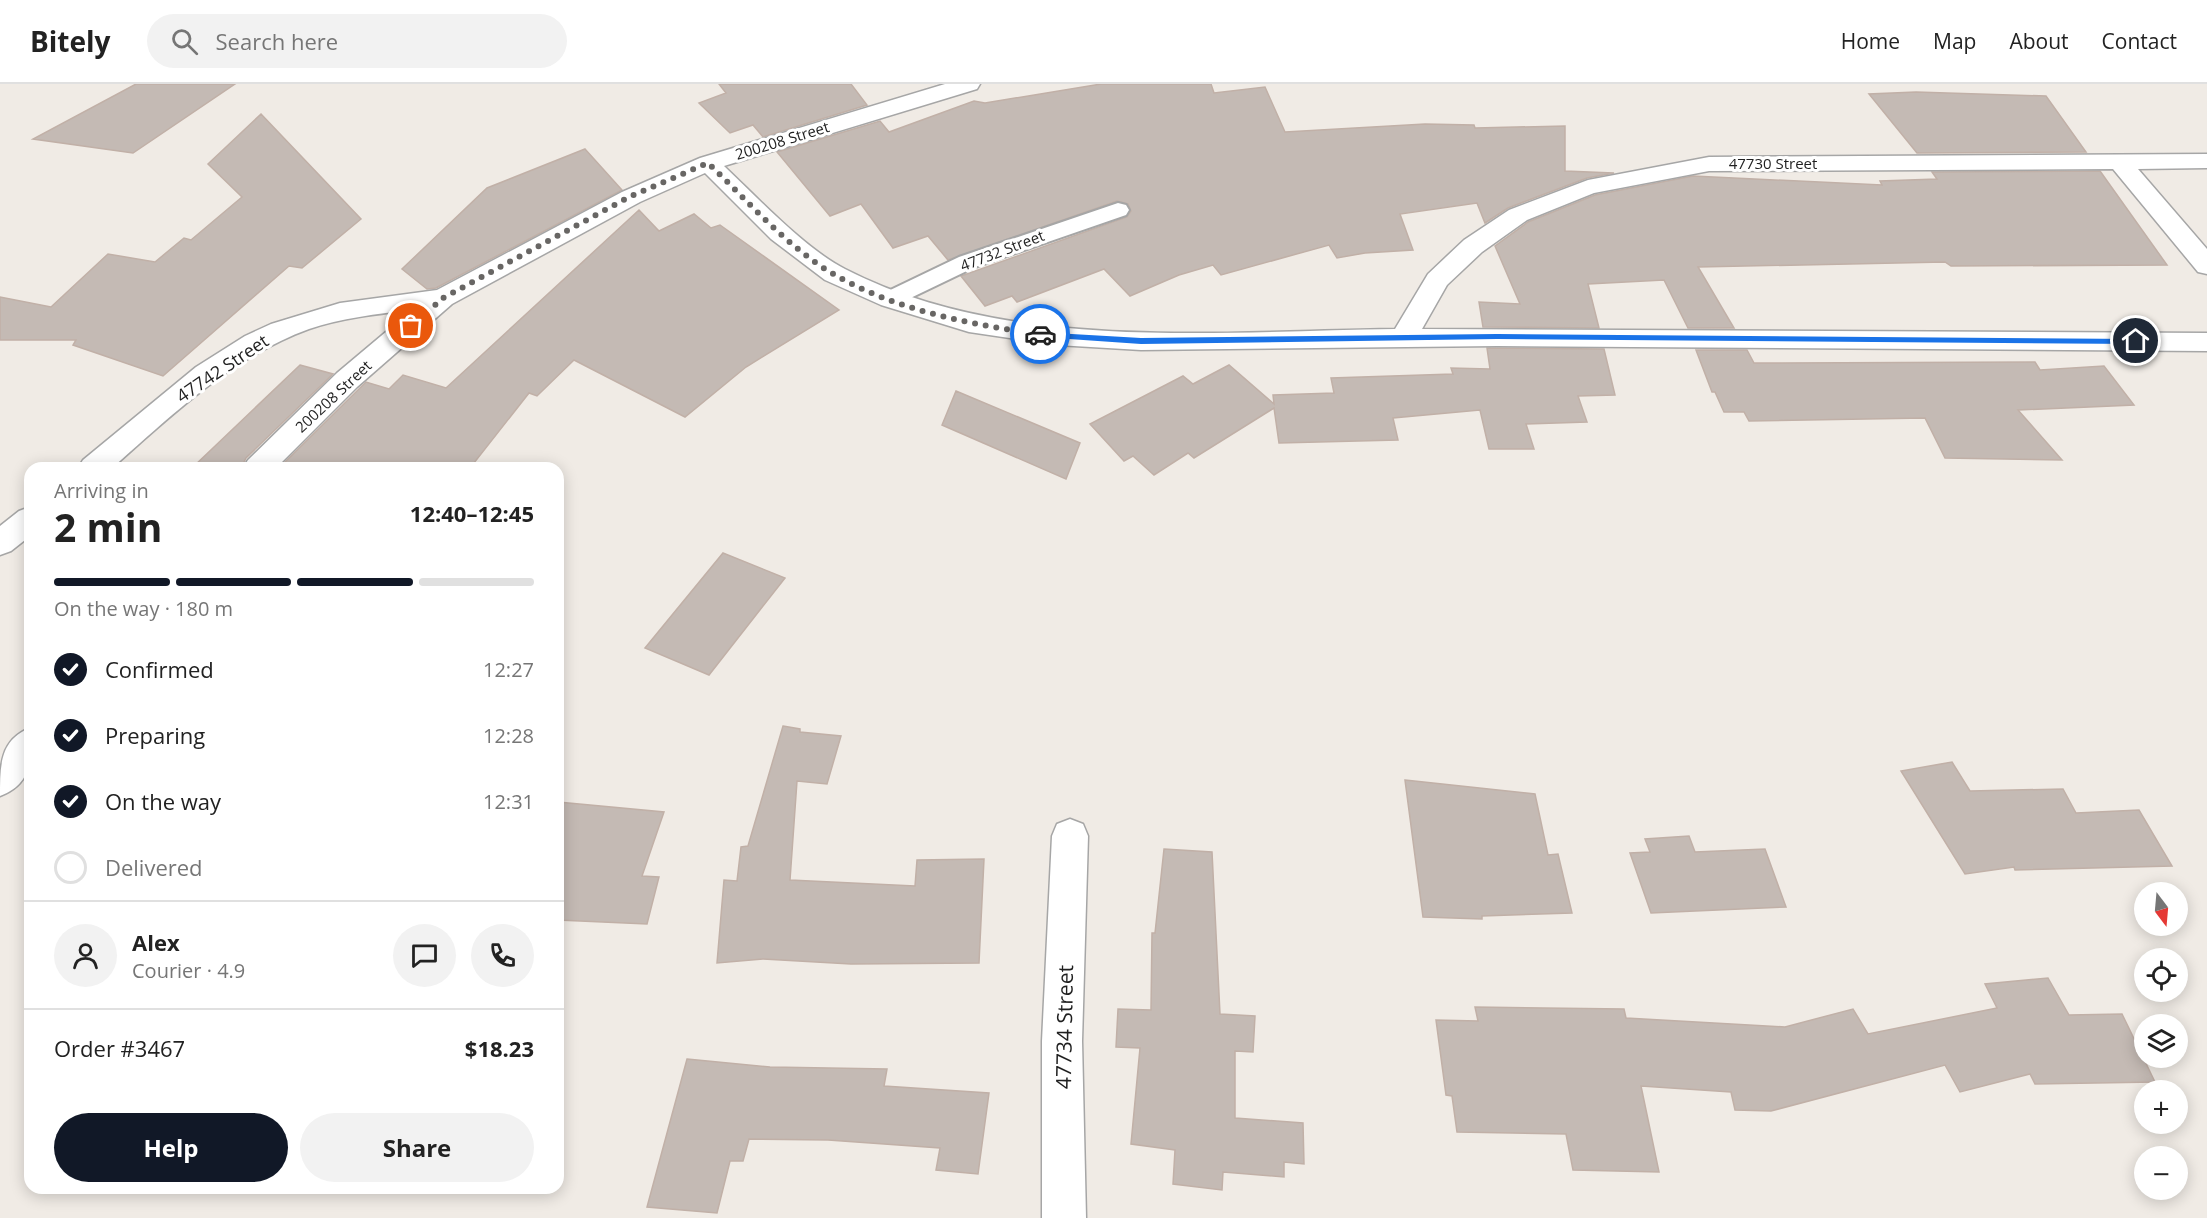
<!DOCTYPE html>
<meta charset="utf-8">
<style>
:root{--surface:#fff;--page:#f2f2f2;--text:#222;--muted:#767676;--line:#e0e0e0;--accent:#111827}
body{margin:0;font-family:"Open Sans",sans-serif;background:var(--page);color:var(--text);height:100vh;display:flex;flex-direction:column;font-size:22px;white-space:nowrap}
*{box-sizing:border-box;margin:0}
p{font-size:20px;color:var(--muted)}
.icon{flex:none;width:33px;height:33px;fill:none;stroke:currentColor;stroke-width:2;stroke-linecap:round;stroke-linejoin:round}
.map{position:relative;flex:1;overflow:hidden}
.drawer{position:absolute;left:24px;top:378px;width:540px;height:732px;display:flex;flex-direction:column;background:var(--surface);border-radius:18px;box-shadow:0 3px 15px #0003}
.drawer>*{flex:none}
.needle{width:39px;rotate:164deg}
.fabs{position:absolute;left:2134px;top:798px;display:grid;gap:12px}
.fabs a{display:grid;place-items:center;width:54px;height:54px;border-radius:50%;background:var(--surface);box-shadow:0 3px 15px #0003;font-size:30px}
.pin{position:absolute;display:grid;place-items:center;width:51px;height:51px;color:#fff;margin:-26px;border:3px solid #fff;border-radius:50%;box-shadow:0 2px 6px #0007}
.courier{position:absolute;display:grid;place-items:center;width:60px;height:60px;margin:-30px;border:4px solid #1a73e8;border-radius:50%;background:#fff;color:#222;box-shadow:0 2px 8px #0007}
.overview em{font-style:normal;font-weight:700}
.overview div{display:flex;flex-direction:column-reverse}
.overview{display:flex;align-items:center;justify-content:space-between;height:102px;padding:0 30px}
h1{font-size:39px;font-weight:700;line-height:45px}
.bar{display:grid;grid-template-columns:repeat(4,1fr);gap:9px 6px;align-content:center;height:72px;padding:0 30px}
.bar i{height:8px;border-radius:4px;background:var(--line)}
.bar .active{background:var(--accent)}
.bar p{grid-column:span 4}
.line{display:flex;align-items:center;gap:15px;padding:0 30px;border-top:2px solid var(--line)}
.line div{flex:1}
.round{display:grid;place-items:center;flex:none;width:63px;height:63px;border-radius:32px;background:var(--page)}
ol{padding:0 30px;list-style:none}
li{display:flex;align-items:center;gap:18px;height:66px}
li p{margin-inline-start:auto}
li .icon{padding:6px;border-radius:50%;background:var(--accent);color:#fff;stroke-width:4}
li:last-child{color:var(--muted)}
li i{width:33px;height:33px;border:3px solid var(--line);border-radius:50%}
.button{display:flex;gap:12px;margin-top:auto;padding:12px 30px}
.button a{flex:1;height:69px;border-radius:36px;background:var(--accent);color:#fff;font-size:24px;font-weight:700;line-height:69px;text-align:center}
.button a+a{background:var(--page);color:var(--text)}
header{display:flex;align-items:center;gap:36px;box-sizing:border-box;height:84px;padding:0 30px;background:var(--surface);border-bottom:2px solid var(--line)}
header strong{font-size:28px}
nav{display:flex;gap:33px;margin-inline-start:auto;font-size:21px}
.search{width:420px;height:54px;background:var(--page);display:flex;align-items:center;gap:15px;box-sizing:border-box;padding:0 21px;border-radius:33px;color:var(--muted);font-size:22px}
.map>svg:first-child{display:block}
.building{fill:#c4bab4;stroke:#c1b0a7;stroke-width:1.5}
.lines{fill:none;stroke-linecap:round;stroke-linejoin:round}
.lane-casing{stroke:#a6a6a6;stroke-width:4}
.street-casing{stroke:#a6a6a6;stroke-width:3}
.lane{fill:#fff;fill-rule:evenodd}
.street{fill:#fff;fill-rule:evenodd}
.route{fill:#1a73e8}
.done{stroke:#686664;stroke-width:6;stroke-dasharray:0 10.8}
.labels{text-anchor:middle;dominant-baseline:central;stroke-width:6;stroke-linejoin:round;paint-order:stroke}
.far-street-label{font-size:15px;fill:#1f1f1f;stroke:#fff}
.street-label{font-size:18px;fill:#1f1f1f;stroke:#fff}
.near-street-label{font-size:21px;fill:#1f1f1f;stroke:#fff}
</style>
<header>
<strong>Bitely</strong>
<div class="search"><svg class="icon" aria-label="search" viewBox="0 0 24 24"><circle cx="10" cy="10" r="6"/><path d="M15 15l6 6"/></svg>Search here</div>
<nav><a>Home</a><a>Map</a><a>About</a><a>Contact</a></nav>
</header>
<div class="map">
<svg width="2207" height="1134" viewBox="0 0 2207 1134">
<rect width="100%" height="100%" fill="#f0ebe5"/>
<path class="building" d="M136 0H235L133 69 33 55Z
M719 0H851L867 21 763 53 753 41 730 49 699 19 726 9Z
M1101 0H1211L1214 9 1265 3 1285 48 1425 40 1474 41 1475 44 1565 42V87L1614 89 1587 94 1508 124 1485 139 1477 119 1400 130 1413 166 1365 169 1337 174 1329 161 1221 191 1213 181 1179 191 1130 212 1104 185 1017 218 1012 212 985 222 961 192 1127 133 1131 127 1128 120 1117 117 948 176 928 152 893 164 861 120 830 132 777 68 880 37 889 48 974 17 985 19Z
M1916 8 2046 12 2086 68 1917 69 1869 10Z
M261 30 361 135 302 184 289 182 163 292 73 261 76 256H0V213L51 223 108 170 155 178 184 154 191 156 242 113 208 80Z
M585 65 622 106 436 204 427 205 402 185 487 104Z
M2100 87 2167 181 1951 182 1945 178 1698 183 1734 244H1688L1664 196 1588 200 1599 244 1483 243 1479 218 1520 220 1495 162 1528 138 1595 111 1693 92 1882 101 1880 97 1937 95 1932 88Z
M639 126 659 147 694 130 711 144 720 141 839 226 746 283 685 333 574 276 537 312 529 309 470 384H279L366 298 389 305 403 291 446 304Z
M1487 264 1604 265 1615 311 1578 312 1587 338 1526 340 1534 365H1489L1480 326 1393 334 1398 356 1279 359 1274 324 1194 374 1188 369 1154 391 1133 372 1124 377 1090 340 1183 292 1193 300 1229 281 1274 320 1273 311 1334 309 1331 294 1453 290 1451 284 1490 285Z
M1696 266H1747L1754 279 2035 278 2040 286 2104 282 2134 321 2018 326 2062 376 1945 374 1925 334 1749 337 1744 328H1724L1715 308H1712Z
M300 281 333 290 246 374 241 384H192Z
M956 307 1080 359 1066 395 942 341Z
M723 469 785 494 709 591 645 564Z
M783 642 800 645V648L841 652 827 700 797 697 790 796 915 802 917 776 984 775 979 879 851 880 763 875 717 879 724 796 737 797 741 763 748 762Z
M1952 678 1970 707 2063 705 2076 729 2139 726 2172 782 2015 786 2014 783 1965 790 1901 687Z
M1405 696 1535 710 1548 771 1558 770 1572 829 1482 832V835L1423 833Z
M558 718 664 728 642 792 659 793 647 840 558 836Z
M1689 752 1695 768 1765 765 1786 823 1651 829 1630 769 1650 768 1645 755Z
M1164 765 1212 768 1220 930 1255 932 1253 968 1235 967V1034L1303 1039 1304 1080 1284 1078V1093L1223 1088 1222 1106 1173 1100 1175 1066 1131 1060 1140 964 1116 963 1118 925 1151 926 1152 849H1155Z
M2048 894 2069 931 2122 930 2155 998 2035 1000 2030 990 1960 1008 1945 981 1771 1027 1735 1026 1731 1008 1641 1002 1659 1088 1573 1086 1566 1050 1457 1048 1452 1012 1446 1011 1436 936 1478 937 1475 923 1624 925 1626 934 1785 943 1853 925 1868 950 1997 924 1985 900Z
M687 975 770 983 887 985 884 1002 989 1009 978 1090 936 1086 940 1064 828 1056 749 1055 743 1077H730L717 1129 647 1123Z"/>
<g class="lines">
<g class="lane-casing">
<path id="lane" d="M1118 119 1126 121 1129 126 1126 131 975 183 898 220 890 222 882 220 879 215 882 210 959 173Z"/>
</g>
<g class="street-casing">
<path id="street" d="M945 0H980L977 5 724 82C758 114 804 164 845 185 1008 269 1217 247 1395 245L1428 190 1464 156 1509 126 1588 96 1709 73 2207 70V84L2138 85 2207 165V190L2198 188 2113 85 1709 87 1594 109 1527 136 1482 168 1447 201 1422 245 2207 249V267L1497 262 1141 266 1057 261 969 248 881 221 825 196 771 155 705 89 640 118 452 220 357 303 276 384H243L248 376 337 289 412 226C377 230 341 234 309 245 232 273 172 331 112 384H78L83 376 196 283 245 252 271 240 340 219 437 206 622 108 700 74Z
M30 423V452L11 467 0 471V442L19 427Z
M30 644C30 674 34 699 0 712 0 681 0 656 30 644Z
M1070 735 1083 740 1088 752 1082 957 1086 1134H1042V957L1052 752 1057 740Z"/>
</g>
<use href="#lane" class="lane"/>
<use href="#street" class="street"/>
</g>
<path class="route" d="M1037 248 1141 254 1497 250 2136 255 2140 257 2136 260 1497 255 1141 260 1040 253Z"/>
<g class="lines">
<path class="done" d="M411 242 443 214 631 112 708 79C747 116 788 164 835 191 896 226 971 241 1040 250"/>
</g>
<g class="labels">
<g class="far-street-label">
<text transform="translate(782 56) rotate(-17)">200208 Street</text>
<text x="1773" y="79">47730 Street</text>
<text transform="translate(1002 166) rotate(-21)">47732 Street</text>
<text transform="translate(333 312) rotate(-43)">200208 Street</text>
</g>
<g class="street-label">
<text transform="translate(222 284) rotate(-34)">47742 Street</text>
</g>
<g class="near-street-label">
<text transform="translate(1064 943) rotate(-89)">47734 Street</text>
</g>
</g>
</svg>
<div class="fabs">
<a><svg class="needle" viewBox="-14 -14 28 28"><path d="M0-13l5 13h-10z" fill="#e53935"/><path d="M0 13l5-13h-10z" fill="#767676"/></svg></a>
<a><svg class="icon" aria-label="locate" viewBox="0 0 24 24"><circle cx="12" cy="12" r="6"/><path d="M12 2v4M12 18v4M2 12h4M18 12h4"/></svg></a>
<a><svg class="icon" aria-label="layers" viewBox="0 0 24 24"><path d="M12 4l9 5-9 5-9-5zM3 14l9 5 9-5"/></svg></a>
<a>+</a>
<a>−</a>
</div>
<div class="pin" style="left:411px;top:242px;background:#ea580c"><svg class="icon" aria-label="bag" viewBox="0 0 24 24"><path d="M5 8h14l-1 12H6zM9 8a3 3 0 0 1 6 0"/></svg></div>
<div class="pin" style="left:2136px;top:257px;background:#1f2937"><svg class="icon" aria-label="home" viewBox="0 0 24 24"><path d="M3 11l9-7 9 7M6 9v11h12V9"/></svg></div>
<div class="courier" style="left:1040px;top:250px"><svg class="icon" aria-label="car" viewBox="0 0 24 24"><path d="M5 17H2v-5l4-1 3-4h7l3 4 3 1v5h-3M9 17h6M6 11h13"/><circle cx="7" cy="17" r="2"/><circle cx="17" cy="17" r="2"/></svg></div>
<section class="drawer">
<div class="overview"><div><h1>2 min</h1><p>Arriving in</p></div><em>12:40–12:45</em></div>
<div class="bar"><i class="active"></i><i class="active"></i><i class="active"></i><i></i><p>On the way · 180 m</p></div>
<ol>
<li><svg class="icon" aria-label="check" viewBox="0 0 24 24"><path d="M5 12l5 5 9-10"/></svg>Confirmed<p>12:27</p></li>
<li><svg class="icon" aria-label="check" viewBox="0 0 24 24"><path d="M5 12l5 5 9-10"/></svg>Preparing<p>12:28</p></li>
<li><svg class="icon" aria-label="check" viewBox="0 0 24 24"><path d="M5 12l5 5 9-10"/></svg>On the way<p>12:31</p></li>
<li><i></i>Delivered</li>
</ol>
<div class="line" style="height:108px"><a class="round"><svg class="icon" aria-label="person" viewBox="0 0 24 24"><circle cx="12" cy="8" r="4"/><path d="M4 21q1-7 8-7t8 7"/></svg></a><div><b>Alex</b><p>Courier · 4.9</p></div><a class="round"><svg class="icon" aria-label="chat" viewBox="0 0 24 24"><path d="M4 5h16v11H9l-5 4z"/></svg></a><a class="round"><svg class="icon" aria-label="phone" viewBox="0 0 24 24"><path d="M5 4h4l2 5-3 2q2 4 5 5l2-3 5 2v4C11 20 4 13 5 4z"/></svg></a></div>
<div class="line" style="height:78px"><div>Order #3467</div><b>$18.23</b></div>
<div class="button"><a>Help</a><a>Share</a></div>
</section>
</div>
